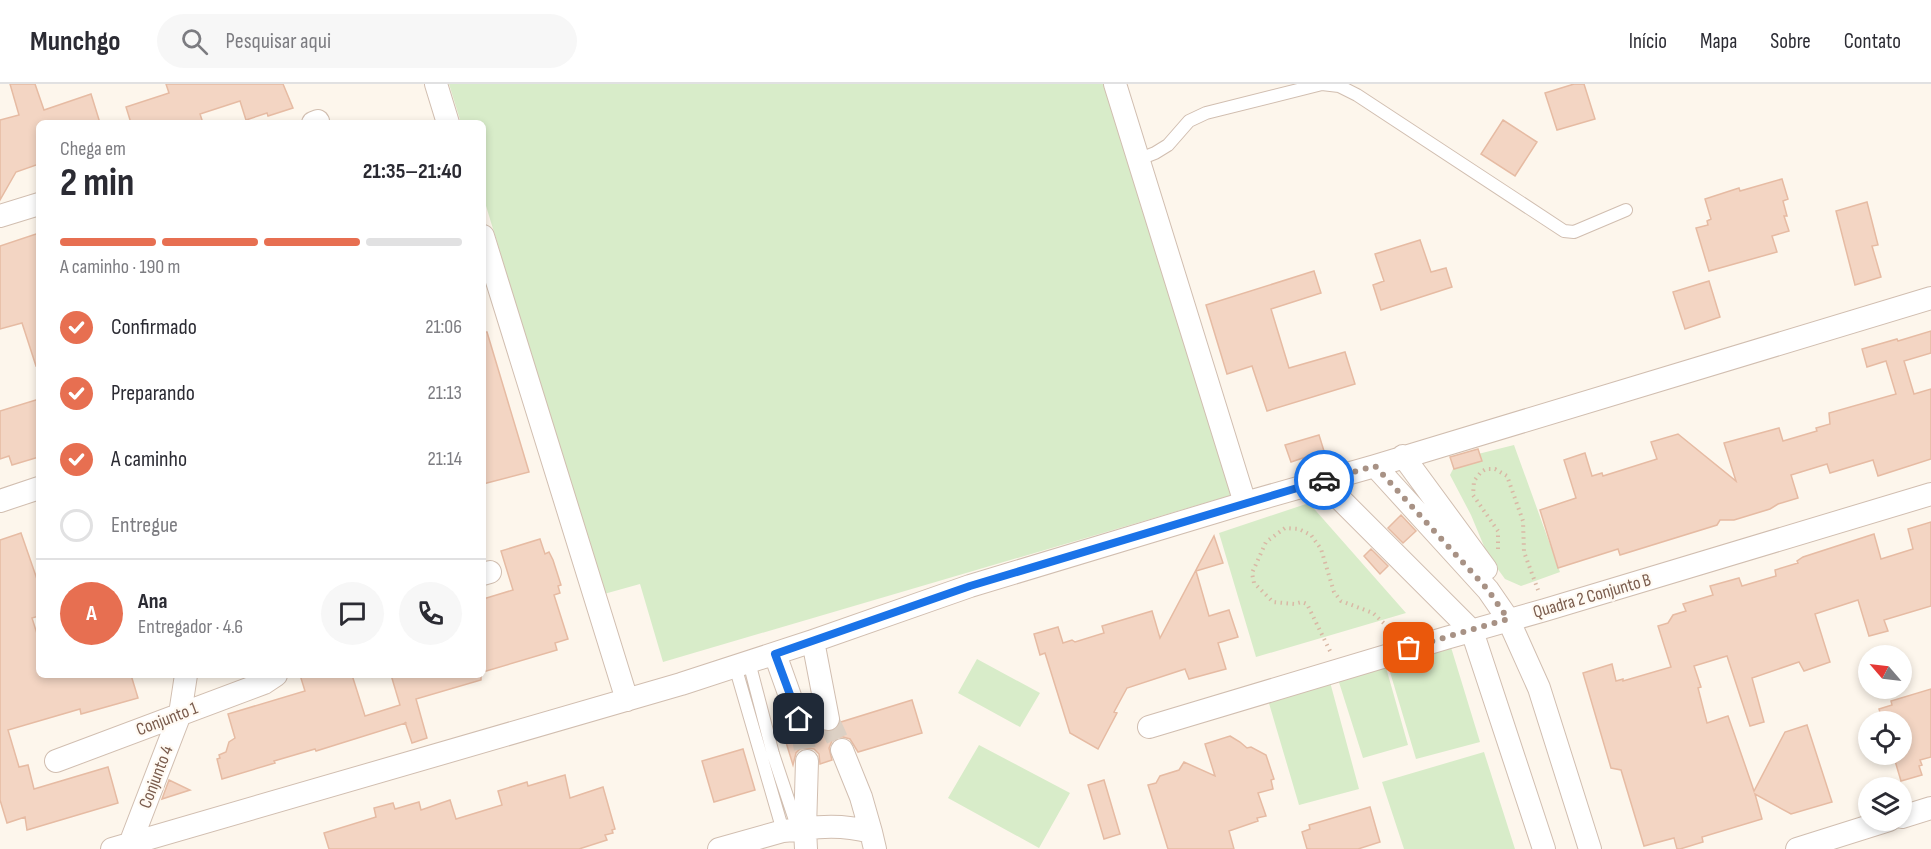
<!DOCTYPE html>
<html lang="pt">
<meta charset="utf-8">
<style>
:root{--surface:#fff;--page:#f7f7f7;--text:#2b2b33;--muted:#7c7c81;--line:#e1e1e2;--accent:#e76f51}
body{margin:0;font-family:"Sofia Sans Condensed",sans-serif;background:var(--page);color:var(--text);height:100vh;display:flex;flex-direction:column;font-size:22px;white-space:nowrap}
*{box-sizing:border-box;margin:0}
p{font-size:20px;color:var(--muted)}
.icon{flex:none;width:33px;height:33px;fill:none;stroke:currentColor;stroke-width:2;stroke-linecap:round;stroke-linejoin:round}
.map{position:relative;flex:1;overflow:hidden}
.details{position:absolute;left:36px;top:36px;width:450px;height:558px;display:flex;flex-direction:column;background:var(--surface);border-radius:9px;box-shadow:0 3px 9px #0003}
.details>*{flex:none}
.needle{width:39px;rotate:298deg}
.buttons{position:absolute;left:1858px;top:561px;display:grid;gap:12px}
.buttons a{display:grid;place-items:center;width:54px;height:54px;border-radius:50%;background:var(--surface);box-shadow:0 3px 9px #0003;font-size:30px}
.pin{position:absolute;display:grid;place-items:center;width:51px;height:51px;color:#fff;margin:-26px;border-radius:12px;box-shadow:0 3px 9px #0006}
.courier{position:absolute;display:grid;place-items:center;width:60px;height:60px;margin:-30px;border:4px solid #1a73e8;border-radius:50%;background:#fff;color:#222;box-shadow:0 2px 8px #0007}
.summary em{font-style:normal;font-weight:700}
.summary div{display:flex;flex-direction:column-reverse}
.summary{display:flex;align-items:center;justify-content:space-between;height:102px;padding:0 24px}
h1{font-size:39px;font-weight:700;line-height:45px}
.bar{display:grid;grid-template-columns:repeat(4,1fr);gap:9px 6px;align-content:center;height:72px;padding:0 24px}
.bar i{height:8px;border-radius:4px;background:var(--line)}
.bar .active{background:var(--accent)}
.bar p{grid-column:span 4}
.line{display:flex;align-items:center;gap:15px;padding:0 24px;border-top:2px solid var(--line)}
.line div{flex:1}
.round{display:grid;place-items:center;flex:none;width:63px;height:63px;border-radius:32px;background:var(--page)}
ol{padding:0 24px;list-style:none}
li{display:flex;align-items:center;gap:18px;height:66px}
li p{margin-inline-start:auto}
li .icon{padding:6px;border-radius:50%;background:var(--accent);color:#fff;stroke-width:4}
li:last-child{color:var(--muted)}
li i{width:33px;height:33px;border:3px solid var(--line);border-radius:50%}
header{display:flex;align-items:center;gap:36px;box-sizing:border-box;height:84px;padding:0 30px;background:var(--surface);border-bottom:2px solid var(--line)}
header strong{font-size:28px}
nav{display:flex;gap:33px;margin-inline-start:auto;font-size:21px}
.search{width:420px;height:54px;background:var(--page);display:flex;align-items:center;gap:15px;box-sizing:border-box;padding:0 21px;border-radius:33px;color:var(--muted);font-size:22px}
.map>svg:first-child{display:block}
.green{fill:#d8ecc9}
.building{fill:#f3d5c3;stroke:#e6bba3;stroke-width:1.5}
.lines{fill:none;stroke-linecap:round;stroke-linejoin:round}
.minor-tunnel{stroke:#dcd0c4;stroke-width:22;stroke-dasharray:22 11;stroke-linecap:butt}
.service-casing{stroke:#d1beb0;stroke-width:14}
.minor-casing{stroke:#d1beb0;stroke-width:24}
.path{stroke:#d9b8a5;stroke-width:4;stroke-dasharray:1.5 4.5;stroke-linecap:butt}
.service{stroke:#fff;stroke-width:12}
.minor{stroke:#fff;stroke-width:22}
.done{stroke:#a89285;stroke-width:6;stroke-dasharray:0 10.8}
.route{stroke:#1a73e8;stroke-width:8}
.labels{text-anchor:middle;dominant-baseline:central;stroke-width:4.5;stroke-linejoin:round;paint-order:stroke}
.street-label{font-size:18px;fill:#7a5c4d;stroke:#fffaf3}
</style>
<header>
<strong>Munchgo</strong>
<div class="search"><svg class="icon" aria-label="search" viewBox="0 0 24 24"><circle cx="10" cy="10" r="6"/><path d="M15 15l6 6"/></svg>Pesquisar aqui</div>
<nav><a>Início</a><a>Mapa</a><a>Sobre</a><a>Contato</a></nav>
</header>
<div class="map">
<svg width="1931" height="765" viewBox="0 0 1931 765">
<rect width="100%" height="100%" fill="#fdf6ec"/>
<path class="green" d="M449 0H1110L1239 409 663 578 640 500 604 510 483 112V39H461Z
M1514 361 1560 488 1521 502 1505 495 1497 484 1486 467 1471 431 1450 391 1458 375Z
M1309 419 1406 529 1256 573 1219 449Z
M1450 560 1480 658 1416 675 1387 578Z
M977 575 1040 609 1020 643 958 609Z
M1385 580 1408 661 1363 674 1337 592Z
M1330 598 1359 705 1299 721 1268 616Z
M979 661 1070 709 1039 764 948 714Z
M1484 668 1515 765H1404L1382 698Z"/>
<path class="building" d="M10 0H35L44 26 91 10 100 39H39V80L16 88 0 116V36L19 31Z
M166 0H283L293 24 268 32 267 29 246 36 240 17 200 30 203 39H131L126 23 169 9Z
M1574 0H1584L1595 35 1557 46 1545 9Z
M1503 36 1537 58 1515 92 1481 70Z
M1782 95 1788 115 1783 117 1787 132H1784L1789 147 1772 152 1777 168 1709 187 1696 144 1708 141 1707 137 1711 135 1705 115 1739 104 1740 107Z
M1867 118 1878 161 1872 162 1881 193 1855 201 1836 127Z
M39 149V281L36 282 22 239 0 245V162Z
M1420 156 1431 188 1446 184 1452 203 1381 226 1373 201 1384 197 1375 170Z
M1314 187 1321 209 1271 225 1289 284 1345 268 1355 300 1267 327 1252 282 1227 290 1206 221Z
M1709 197 1720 233 1685 245 1673 208Z
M1931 247V269L1904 277 1914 310 1931 305V375L1878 392 1873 376 1830 389 1827 380 1791 391 1798 414 1778 420 1770 425 1734 436H1720L1717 441 1620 471 1618 465 1558 484 1540 426 1576 414 1564 376 1585 369 1592 392 1602 389 1603 392 1657 375 1651 358 1678 350 1736 397 1724 359 1779 344 1783 357 1817 347 1816 344 1830 340 1829 329 1896 310 1886 277 1867 283 1862 265 1897 255 1898 257Z
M483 248H487L529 388 483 400Z
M39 315V373L12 381 9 372 0 375V327Z
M1319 351 1324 367 1291 378 1285 361Z
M1478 365 1482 377 1454 385 1450 373Z
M1401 431 1416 447 1403 459 1388 444Z
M1931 438V522L1884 536 1888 547 1869 552 1858 516 1815 530 1830 578 1804 587 1799 578 1752 594 1764 638 1750 642 1727 572 1694 582 1701 603 1698 604 1707 639 1728 632 1754 707 1785 648 1807 641 1832 718 1791 730 1755 710 1762 735 1702 753 1703 758 1680 765H1677L1674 754 1644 762 1621 686 1611 684 1583 589 1612 580 1616 597 1623 595V597L1671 583 1658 542 1668 539 1673 531 1686 527 1683 520 1713 511 1710 502 1739 494 1742 502 1776 492 1775 486 1798 479 1797 477 1803 473 1874 450 1881 475 1913 465 1908 445Z
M21 449 39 501V532L32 534 39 556V591H131L138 614 81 630 80 625 8 646 19 683 28 681 34 705 108 683 118 719 27 746 25 733 7 739 0 716V456Z
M1214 452 1223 479 1196 487 1209 532 1229 526 1238 553 1218 559 1226 585 1189 595 1185 585 1127 604 1114 628 1117 629 1098 665 1070 649 1045 569 1040 571 1034 550 1058 543 1063 559 1072 556 1075 558 1104 549 1102 542 1152 527 1160 554Z
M540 455 545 470 549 468 553 476 561 501 558 502 560 509 554 511 568 555 555 559 557 566 483 588V515L513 506 501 467Z
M1371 465 1388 482 1380 490 1364 472Z
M300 591H352L365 632 400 621 391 591H481V596L416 615 427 654 412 659 405 638 406 639 316 667 315 665 274 677 275 679 222 695 217 675 220 674 219 671 226 668 229 658 235 654 228 630 305 607Z
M1931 605V673L1920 676 1922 681 1919 682 1922 691 1901 697 1893 670H1902V638H1883L1879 625 1892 621 1891 617Z
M912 616 922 649 858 668 850 655 843 653H838L832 657 829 664 832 676 820 680 819 670 814 665 807 664 800 665 796 669 793 681 785 655 792 653 798 656H805L811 652 814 646 819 644 824 648H831L837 645 841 638Z
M1230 652 1240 658 1247 664 1251 663 1266 671 1274 695 1271 696 1273 705 1258 709 1266 732 1257 734 1258 737 1229 747 1234 765H1168L1148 701 1156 699 1160 692 1179 686 1184 678 1215 692 1205 660Z
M743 665 755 706 714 718 702 677Z
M565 691 570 714 603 703 615 745 612 746 613 749 605 751 607 756 579 765H329L324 749 376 733 374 724 393 719 395 725 419 718 421 726 450 716 456 735 502 721 498 707 527 698 528 702Z
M169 696 190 706 162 715Z
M1104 696 1120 750 1104 755 1088 701Z
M1370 723 1380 758 1358 765H1307L1302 748 1310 745 1309 741Z"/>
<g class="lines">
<path class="minor-tunnel" d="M828 635 842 666
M801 643 807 677"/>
<g class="service-casing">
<path id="service" d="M1137 76 1155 69 1168 61 1189 37 1206 29 1322 0 1339 2 1357 11 1564 147 1574 148 1626 126
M749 578 773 670 798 745
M735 582 783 747"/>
</g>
<g class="minor-casing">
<path id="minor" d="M436 0 448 39
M1115 0 1245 419
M313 39 318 37
M0 132 39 120
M483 152 627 616
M1403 372 1486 485
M1375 382 1488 506 1508 535 1539 604 1590 765
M1322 397 1472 547 1544 765
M0 417 39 404
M483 490 490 488
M813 557 828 635
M775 570 801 643
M1149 643 1446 554 1545 526 1931 410
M842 666 861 713 871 748
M56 677 264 599 276 591
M1902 733 1931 724
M130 760 180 630 186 591
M112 765 681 600 813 557 970 502 1245 419 1375 382 1931 214
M719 765 783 747 805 745 807 677
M806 765 805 745C829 741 848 742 871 748L875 765
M1797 765 1889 736"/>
</g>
<path class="path" d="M1498 465V447L1473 411 1474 397 1481 388 1486 385H1495L1507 392 1523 437 1524 468 1538 506
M1330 567 1307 520 1302 518 1294 520 1273 518 1254 499 1252 489 1266 458 1285 444 1299 445 1311 451 1321 465 1334 508 1341 517 1373 529 1392 547"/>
<use href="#service" class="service"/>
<use href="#minor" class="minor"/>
</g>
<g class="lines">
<path class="done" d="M1324 396 1375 382 1488 506 1508 535 1409 564"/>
<path class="route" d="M799 635 775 570 970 502 1324 396"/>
</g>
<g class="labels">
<g class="street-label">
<text transform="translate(1592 512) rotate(-16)">Quadra 2 Conjunto B</text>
<text transform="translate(167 635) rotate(-21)">Conjunto 1</text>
<text transform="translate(156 693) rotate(-69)">Conjunto 4</text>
</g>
</g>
</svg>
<div class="buttons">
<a><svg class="needle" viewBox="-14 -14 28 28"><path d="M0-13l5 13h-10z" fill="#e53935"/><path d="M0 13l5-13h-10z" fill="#7c7c81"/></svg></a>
<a><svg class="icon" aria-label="locate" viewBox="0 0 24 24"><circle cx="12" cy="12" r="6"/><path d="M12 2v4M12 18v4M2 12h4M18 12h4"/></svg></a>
<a><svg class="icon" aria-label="layers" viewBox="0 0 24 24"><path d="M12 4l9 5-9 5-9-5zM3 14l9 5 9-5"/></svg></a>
</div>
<div class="pin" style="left:1409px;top:564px;background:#ea580c"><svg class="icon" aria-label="bag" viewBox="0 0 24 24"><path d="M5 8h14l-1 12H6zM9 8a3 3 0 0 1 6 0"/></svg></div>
<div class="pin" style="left:799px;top:635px;background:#1f2937"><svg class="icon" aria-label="home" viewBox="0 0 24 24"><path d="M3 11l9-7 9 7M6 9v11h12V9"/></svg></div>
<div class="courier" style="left:1324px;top:396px"><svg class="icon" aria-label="car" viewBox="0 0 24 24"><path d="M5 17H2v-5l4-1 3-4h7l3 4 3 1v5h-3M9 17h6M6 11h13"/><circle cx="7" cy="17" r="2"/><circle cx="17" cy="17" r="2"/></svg></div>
<section class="details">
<div class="summary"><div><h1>2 min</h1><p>Chega em</p></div><em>21:35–21:40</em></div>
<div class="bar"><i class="active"></i><i class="active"></i><i class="active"></i><i></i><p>A caminho · 190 m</p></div>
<ol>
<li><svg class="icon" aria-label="check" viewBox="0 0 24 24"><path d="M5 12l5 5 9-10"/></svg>Confirmado<p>21:06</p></li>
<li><svg class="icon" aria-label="check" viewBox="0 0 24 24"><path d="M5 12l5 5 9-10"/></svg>Preparando<p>21:13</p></li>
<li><svg class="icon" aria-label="check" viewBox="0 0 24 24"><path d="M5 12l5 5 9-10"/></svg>A caminho<p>21:14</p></li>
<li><i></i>Entregue</li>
</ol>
<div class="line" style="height:108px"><b class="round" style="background:var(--accent);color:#fff">A</b><div><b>Ana</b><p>Entregador · 4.6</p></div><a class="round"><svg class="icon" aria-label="chat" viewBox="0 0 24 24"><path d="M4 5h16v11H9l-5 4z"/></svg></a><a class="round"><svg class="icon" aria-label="phone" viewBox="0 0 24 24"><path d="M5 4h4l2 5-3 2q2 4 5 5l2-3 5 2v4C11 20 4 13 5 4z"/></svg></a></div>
</section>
</div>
